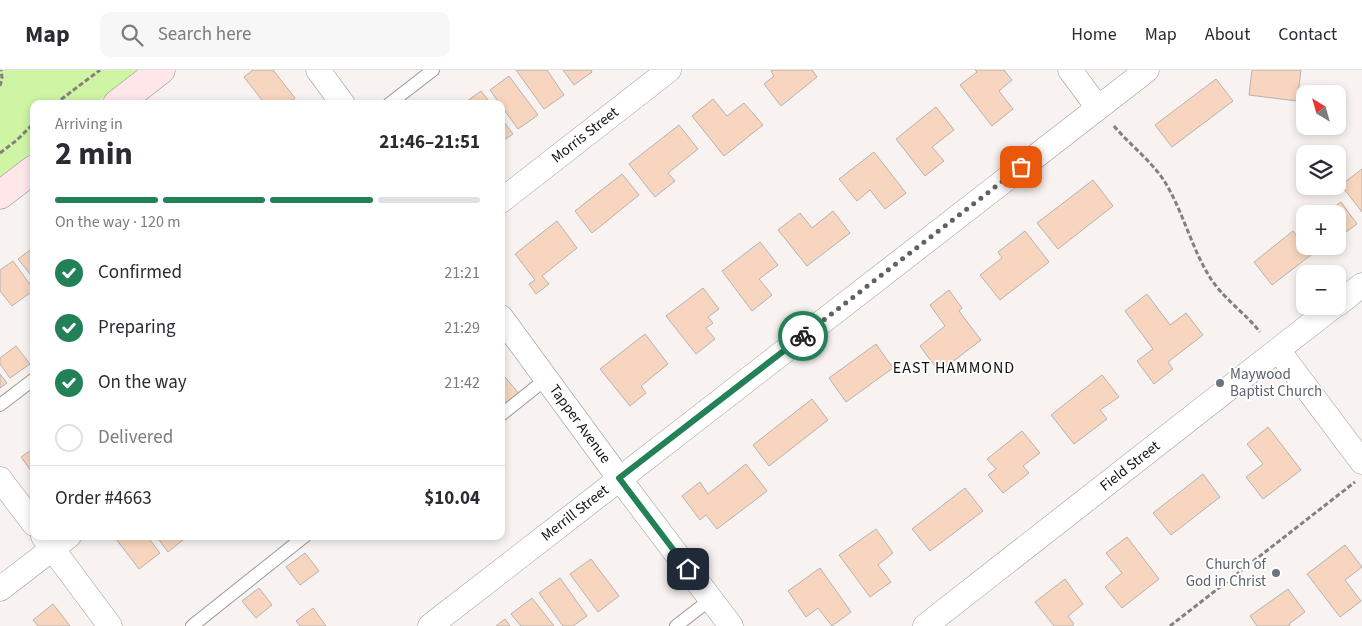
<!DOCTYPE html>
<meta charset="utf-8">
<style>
:root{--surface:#fff;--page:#f7f7f7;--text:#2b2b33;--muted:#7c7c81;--line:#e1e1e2;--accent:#238158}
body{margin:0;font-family:"Source Sans 3",sans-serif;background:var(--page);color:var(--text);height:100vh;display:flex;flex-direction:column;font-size:19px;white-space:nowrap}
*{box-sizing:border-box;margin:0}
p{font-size:16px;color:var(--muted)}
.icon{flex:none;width:28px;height:28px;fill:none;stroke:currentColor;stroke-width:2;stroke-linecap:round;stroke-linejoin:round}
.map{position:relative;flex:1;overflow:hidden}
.details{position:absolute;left:30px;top:30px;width:475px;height:440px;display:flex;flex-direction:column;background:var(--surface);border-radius:10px;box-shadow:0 2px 8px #0003}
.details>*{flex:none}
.needle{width:32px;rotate:323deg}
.fabs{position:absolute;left:1296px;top:15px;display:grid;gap:10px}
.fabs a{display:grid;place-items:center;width:50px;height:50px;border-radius:10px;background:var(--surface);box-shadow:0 2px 8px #0003;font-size:25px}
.pin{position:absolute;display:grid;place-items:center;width:42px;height:42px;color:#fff;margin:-21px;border-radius:10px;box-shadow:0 2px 8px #0006}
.courier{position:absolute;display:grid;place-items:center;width:50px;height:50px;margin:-25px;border:4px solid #238158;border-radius:50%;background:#fff;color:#222;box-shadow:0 1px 6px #0007}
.head em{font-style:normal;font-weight:700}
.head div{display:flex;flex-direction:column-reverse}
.head{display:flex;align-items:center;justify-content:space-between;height:85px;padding:0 25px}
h1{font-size:32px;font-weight:700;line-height:38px}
.bar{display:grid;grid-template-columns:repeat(4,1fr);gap:8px 5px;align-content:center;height:60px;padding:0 25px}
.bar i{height:6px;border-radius:4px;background:var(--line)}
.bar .on{background:var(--accent)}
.bar p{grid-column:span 4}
.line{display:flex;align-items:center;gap:12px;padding:0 25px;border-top:1px solid var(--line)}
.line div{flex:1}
ol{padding:0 25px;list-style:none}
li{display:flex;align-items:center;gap:15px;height:55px}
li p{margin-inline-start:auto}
li .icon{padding:5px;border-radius:50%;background:var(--accent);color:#fff;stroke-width:4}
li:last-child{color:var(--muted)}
li i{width:28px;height:28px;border:2px solid var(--line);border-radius:50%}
header{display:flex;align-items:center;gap:30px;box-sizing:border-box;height:70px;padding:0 25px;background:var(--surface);border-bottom:1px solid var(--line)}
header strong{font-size:24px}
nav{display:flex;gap:28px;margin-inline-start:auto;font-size:18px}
.search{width:350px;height:45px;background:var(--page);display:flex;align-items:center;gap:12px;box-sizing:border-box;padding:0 18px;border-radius:10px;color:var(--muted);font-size:19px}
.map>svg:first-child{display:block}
.green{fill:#cef4a4}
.building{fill:#f7d5be;stroke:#b7b2af}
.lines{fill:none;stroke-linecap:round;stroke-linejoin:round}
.lane-casing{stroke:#9d9996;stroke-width:14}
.street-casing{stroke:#9d9996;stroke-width:25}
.secondary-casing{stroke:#9d9996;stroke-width:29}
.path{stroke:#83807e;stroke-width:3;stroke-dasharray:5 2.5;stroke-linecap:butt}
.lane{stroke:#fff;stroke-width:12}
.street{stroke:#fff;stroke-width:24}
.secondary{stroke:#fee6e9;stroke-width:28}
.done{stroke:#63615f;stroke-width:5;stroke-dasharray:0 9}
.route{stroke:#238158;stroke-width:6}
.worship-dot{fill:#6b7280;stroke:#fff;stroke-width:2}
.labels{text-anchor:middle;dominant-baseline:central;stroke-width:4;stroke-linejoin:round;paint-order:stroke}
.street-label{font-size:15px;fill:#131211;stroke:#fff}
.worship-label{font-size:15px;fill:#5b616d;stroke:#fff;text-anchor:start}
.neighbourhood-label{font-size:16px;letter-spacing:1px;fill:#131211;stroke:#fff}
</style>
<header>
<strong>Map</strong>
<div class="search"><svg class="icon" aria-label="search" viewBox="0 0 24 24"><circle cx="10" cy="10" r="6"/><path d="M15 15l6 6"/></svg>Search here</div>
<nav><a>Home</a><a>Map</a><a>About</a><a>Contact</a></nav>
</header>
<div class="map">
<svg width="1362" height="556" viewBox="0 0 1362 556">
<rect width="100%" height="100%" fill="#f8f3f0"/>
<path class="green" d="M0 0H139L95 34H34V81L0 107Z"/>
<path class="building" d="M253 0H273L295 28 288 34H265L244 7Z
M516 0H547L564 25 544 39Z
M563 0H591L592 2 574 15Z
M773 0H812L817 7 781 36 764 14 774 6 771 1Z
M975 0H1004L1012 10 999 21 1013 39 992 56 960 15 977 2Z
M1252 0H1301L1297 31 1249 25Z
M509 6 538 45 518 59 490 20Z
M1216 9 1233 31 1172 77 1155 55Z
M481 21 491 34H463Z
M713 29 727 46 744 33 763 55 724 86 692 46Z
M936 37 954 60 932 77 944 91 925 106 896 69Z
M501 48 513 64 501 72Z
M679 55 698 79 668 103 675 111 655 127 629 94Z
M874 82 906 123 885 139 870 120 857 131 839 109Z
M1362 99V142L1341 115Z
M622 104 639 125 592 163 575 141Z
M1093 110 1113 136 1058 179 1037 153Z
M1341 132 1357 154 1338 168V144H1324Z
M833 141 850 163 807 196 778 160 800 143 812 158Z
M557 151 577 178 542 206 549 214 536 224 529 214 535 210 515 184Z
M1025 161 1049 192 1000 230 980 205 1002 188 998 182Z
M1293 161 1311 185 1272 215 1254 192Z
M760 172 778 195 759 209 772 225 752 241 722 201Z
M34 177V209L18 189Z
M13 191 34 220 12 236 0 221V200Z
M703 218 719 239 708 247 713 253 706 258 715 269 696 284 666 246Z
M949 220 962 238 959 241 981 270 939 302 920 276 945 256 930 235Z
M1147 224 1170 255 1186 243 1203 265 1168 292 1173 299 1154 314 1137 291 1153 279 1125 241Z
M645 264 668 294 641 316 646 323 630 336 600 299Z
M876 274 893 298 846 332 829 308Z
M16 276 30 294 10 308 0 294V288Z
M501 302 519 324 501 338Z
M0 304 7 313 0 318Z
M1102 305 1119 327 1100 340 1107 349 1074 374 1051 345Z
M812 329 828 350 769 396 753 375Z
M1268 357 1301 400 1263 429 1246 407 1263 394 1247 374Z
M1022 361 1040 383 1023 396 1029 403 1003 423 988 405 996 399 987 389Z
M34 378V405L21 387Z
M746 394 767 421 717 459 706 445 700 450 682 426 700 412 708 424Z
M1203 404 1220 427 1171 465 1153 443Z
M965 418 983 441 930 481 912 459Z
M876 459 893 483 878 495 891 512 870 527 839 485Z
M120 466H147L160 483 139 499 116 469Z
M156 466H188L168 482Z
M1127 467 1159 509 1122 538 1105 517 1122 503 1106 483Z
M1345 475 1362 497 1345 510 1361 531 1340 547 1307 504Z
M305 483 319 501 300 515 286 497Z
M591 489 619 526 598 542 570 504Z
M820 498 851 542 832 556 818 538 806 547 788 521Z
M560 508 587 546 573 556H563L539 523Z
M1065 509 1083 534 1068 546 1074 554 1072 556H1054L1035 532Z
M259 518 272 535 256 548 242 531Z
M1288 519 1305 542 1289 554 1290 556H1257L1250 546Z
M532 528 554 556H521L511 544Z
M53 534 70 556H38L33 550Z
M313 538 326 556H300L296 551Z
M505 549 510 556H496Z"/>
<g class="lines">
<g class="lane-casing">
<path id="lane" d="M389 34 433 0
M0 335 34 309
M501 345 546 309
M192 556 305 466
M676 556 711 529"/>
</g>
<g class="street-casing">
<path id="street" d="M318 0 343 34
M1070 0 1098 38
M501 131 669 0
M1338 234 1362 215
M501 247 619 408 731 556
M1278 280 1362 392
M0 409 34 454
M43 466 110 556
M0 519 69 466
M430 556 1147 0
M925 556 1334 236"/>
</g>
<g class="secondary-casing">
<path id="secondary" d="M117 34 161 0
M0 125 34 99"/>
</g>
<path class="path" d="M0 16 2 8 1 0
M55 34 100 0
M1114 56C1129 74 1149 89 1163 109 1183 140 1191 178 1211 209 1224 229 1245 243 1260 262
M0 83 17 70 34 53
M1170 556 1355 412"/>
<use href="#lane" class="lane"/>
<use href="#street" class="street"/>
<use href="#secondary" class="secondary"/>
</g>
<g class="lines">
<path class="done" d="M803 266 1021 97"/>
<path class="route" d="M688 499 619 408 803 266"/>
</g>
<g class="worship-dot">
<circle cx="1220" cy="313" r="5"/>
<circle cx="1276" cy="503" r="5"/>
</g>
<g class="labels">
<g class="street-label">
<text transform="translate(585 65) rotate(-38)">Morris Street</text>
<text transform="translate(580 354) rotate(54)">Tapper Avenue</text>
<text transform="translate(1130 396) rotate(-38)">Field Street</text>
<text transform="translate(575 443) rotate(-38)">Merrill Street</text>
</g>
<g class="worship-label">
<text x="1230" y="304">Maywood<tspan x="1230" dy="17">Baptist Church</tspan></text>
<text x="1266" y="494" text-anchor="end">Church of<tspan x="1266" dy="17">God in Christ</tspan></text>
</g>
<g class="neighbourhood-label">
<text x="954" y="298">EAST HAMMOND</text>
</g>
</g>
</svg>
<div class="fabs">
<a><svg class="needle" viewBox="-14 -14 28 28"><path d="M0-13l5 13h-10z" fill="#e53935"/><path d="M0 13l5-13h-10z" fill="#7c7c81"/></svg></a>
<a><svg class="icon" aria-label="layers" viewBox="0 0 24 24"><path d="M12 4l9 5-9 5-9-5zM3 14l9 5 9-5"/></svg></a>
<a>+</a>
<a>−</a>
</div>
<div class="pin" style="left:1021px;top:97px;background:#ea580c"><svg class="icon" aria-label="bag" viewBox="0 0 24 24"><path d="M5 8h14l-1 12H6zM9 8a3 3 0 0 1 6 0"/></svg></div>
<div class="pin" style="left:688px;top:499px;background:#1f2937"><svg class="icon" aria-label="home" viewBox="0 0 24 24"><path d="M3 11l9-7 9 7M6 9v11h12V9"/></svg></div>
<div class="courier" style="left:803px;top:266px"><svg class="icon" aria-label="bike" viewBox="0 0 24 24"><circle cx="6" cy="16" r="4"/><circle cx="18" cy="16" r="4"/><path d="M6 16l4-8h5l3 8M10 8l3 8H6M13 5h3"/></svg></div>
<section class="details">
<div class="head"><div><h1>2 min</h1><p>Arriving in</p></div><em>21:46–21:51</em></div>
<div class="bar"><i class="on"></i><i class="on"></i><i class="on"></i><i></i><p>On the way · 120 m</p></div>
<ol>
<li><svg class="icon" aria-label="check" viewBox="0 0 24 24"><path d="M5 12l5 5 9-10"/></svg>Confirmed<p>21:21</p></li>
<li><svg class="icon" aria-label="check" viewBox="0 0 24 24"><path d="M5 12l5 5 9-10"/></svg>Preparing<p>21:29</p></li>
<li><svg class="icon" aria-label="check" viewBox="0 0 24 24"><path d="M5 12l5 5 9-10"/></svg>On the way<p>21:42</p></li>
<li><i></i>Delivered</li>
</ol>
<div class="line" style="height:65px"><div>Order #4663</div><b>$10.04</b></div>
</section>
</div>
